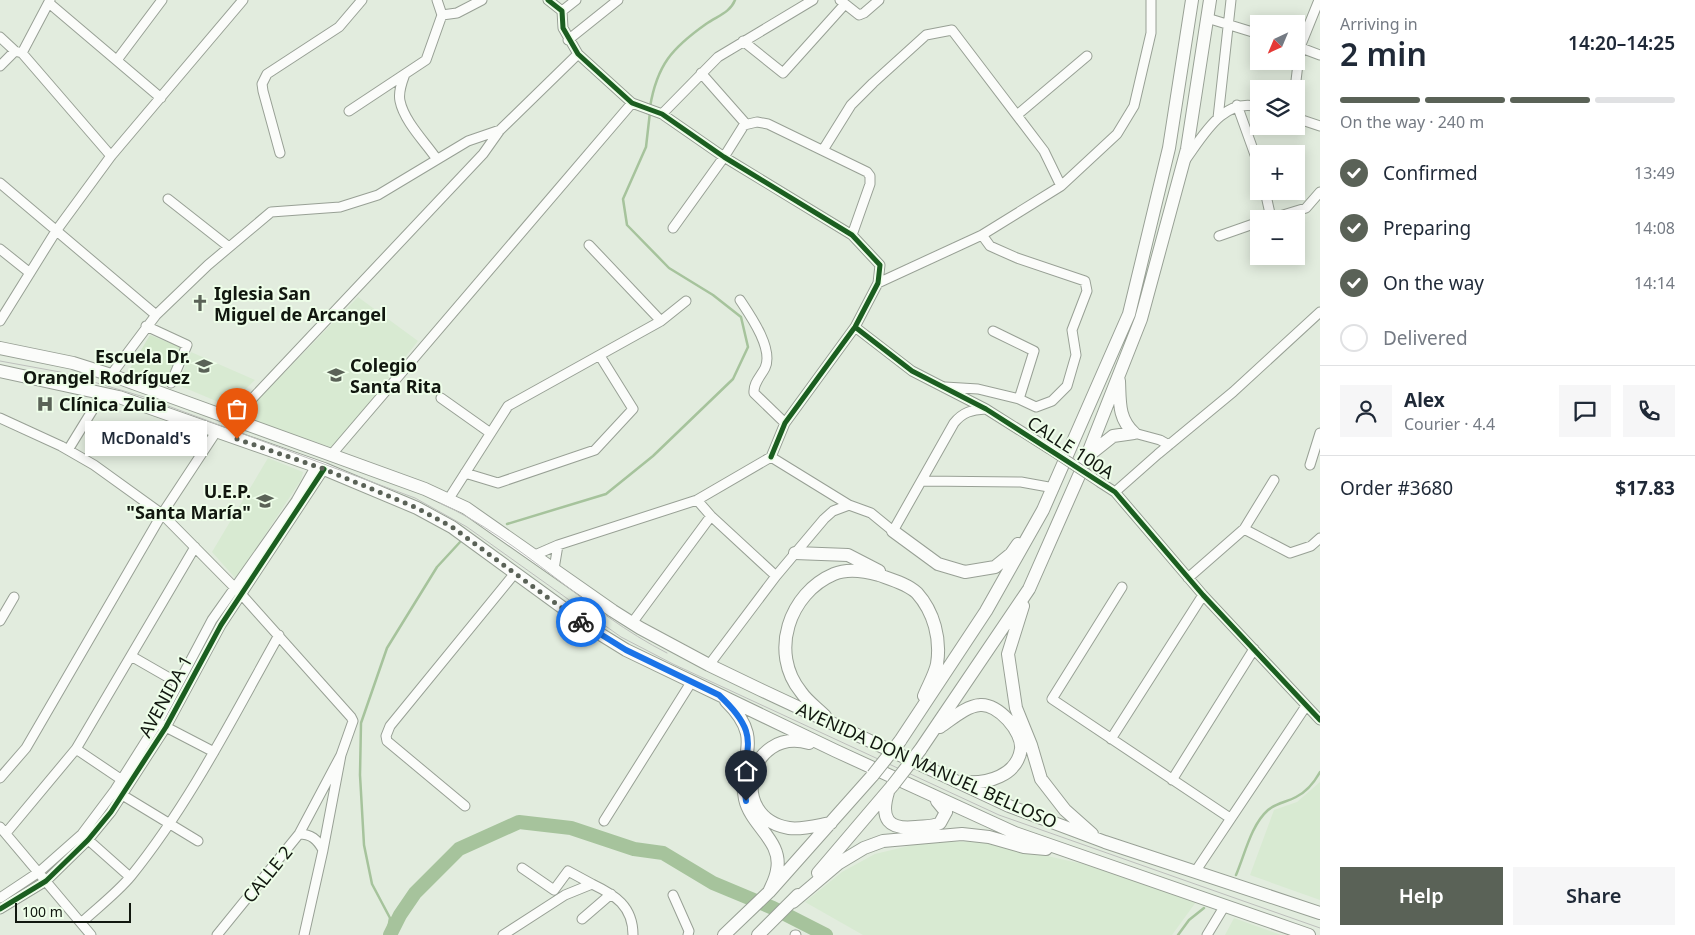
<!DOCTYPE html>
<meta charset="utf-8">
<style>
:root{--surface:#fff;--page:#f6f6f7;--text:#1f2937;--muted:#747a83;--line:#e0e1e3;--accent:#5a6257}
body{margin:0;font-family:"Noto Sans",sans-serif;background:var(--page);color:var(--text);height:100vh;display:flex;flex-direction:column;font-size:19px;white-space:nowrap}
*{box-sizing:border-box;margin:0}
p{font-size:16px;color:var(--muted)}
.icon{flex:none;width:28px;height:28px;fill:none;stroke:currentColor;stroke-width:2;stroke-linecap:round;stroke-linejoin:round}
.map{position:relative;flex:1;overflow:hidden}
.drawer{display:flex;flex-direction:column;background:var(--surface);width:375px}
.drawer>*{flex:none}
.needle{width:32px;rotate:224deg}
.fabs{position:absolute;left:1250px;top:15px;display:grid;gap:10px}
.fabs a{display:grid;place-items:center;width:55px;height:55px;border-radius:0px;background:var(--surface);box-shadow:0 2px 12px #0003;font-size:25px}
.scale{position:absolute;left:15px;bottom:12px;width:116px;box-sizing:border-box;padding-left:5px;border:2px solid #11170f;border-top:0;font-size:14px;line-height:18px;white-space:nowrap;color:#11170f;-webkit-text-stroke:4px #eefee9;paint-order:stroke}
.pin{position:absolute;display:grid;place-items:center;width:42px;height:42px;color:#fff;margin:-51px -21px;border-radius:50% 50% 50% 0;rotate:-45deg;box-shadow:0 0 5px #0007}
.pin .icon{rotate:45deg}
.courier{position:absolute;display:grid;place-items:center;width:50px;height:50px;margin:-25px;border:4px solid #1a73e8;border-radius:50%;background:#fff;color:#222;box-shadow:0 1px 6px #0007}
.bubble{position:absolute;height:35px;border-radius:0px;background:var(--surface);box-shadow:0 2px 12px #0003;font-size:16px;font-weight:600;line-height:35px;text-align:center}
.head em{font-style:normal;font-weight:600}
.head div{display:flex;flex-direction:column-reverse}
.head{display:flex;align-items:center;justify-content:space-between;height:85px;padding:0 20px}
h1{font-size:32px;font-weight:600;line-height:38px}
.bar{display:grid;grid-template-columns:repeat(4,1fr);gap:8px 5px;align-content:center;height:60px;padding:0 20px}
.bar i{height:6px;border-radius:4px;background:var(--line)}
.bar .selected{background:var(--accent)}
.bar p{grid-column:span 4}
.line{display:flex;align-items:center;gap:12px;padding:0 20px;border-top:1px solid var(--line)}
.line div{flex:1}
.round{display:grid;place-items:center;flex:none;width:52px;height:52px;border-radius:0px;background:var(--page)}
ol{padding:0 20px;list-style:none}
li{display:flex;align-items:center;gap:15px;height:55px}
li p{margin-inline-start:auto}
li .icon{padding:5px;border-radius:50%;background:var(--accent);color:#fff;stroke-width:4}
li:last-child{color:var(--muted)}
li i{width:28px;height:28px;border:2px solid var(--line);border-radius:50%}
.button{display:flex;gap:10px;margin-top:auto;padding:10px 20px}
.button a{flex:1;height:58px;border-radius:0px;background:var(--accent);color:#fff;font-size:20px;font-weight:600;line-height:58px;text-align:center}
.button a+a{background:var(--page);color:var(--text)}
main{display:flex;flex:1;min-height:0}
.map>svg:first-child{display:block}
.built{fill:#d8ead2}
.green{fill:#d3e8cb}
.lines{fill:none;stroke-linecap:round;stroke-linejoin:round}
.stream{stroke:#a6c39c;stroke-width:2.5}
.river{stroke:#a6c39c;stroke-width:14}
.street-casing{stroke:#98a095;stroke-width:11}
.primary-casing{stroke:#98a095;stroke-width:14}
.street{stroke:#fbfcfa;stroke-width:9}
.primary{stroke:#fbfcfa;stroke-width:12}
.tram{stroke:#bdbfbc;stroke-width:1}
.street-bridge-casing{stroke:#98a095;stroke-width:11;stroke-linecap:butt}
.primary-bridge-casing{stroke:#98a095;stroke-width:14;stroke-linecap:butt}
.street-bridge{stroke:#fbfcfa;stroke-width:9}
.primary-bridge{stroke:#fbfcfa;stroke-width:12}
.cycleway-casing{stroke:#eefee9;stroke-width:8}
.cycleway{stroke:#1b5e20;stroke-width:5}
.done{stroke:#5a6257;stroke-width:5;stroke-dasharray:0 9}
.route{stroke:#1a73e8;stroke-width:6}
.labels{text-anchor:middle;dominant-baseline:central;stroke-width:4;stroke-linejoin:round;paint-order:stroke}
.poi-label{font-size:18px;font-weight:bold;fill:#11170f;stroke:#eefee9;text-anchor:start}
.street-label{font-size:18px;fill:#11170f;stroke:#eefee9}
</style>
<main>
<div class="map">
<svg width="1320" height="935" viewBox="0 0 1320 935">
<rect width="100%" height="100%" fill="#e2ecde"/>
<path class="built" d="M358 297 418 341 333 448 250 419 248 410Z
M191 352 255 380 228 406 178 385Z
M268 458 303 472 301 480 236 579 212 552Z
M1320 782V900L1250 875 1274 810 1297 802Z
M981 841 1083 864 1196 902 1172 935H863L805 902 842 872 875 854 921 843Z
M1234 918 1281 935H1225Z"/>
<path class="green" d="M150 335 180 347 166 383 129 370Z"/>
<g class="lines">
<path class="stream" d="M650 107C657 65 672 48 706 24 717 16 730 13 735 0
M507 524 606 494 653 456 733 379 748 347 741 317 713 295 669 268 627 225 623 199 646 147 650 112
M1236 875C1245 854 1251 825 1268 810 1276 803 1287 802 1296 797 1306 792 1315 781 1320 772
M387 935 390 918 372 884 364 845 360 775 361 723 387 648 437 567 461 541
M1178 935 1189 920 1204 908"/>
<path class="river" d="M390 935 400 915 415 893 459 849 519 822 571 828 634 849 663 853 713 883 773 908 826 935"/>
<g class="street-casing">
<path id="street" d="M548 0 562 11 563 28 578 54 632 103 662 114 724 157 852 235 880 265 878 283 855 327 785 423 771 457
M840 0 859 15 864 13 879 0
M49 3 161 98
M562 11 576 0
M442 15 457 13 482 0
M1207 18 1259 34
M0 37 15 51 22 53 111 156
M568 40 618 0
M743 41 783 73 845 4
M1296 46 1320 55
M22 53 50 0
M117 60 162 0
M0 66 15 51
M701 73 746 124
M405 74C402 82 398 92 400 101 404 121 425 142 436 158
M1295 89 1300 47 1319 0
M1237 105 1259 166
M349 111 426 60 442 15 437 0
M662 114 718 57 813 0
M1017 115 1087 56
M1218 118 1231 0
M1296 118 1320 126
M823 150 851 105 873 83 926 35 952 30 1044 151 1061 186
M280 153 263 91 262 84 267 74 339 27 362 0
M1186 159C1204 134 1224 97 1259 107
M0 183 156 315
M1265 191 1271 218
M168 199 229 247
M1270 219 1306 208 1320 192
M673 228 724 157 744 125 757 122 768 124 867 172 870 176V184L852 235
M982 235 990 246 1017 258 1085 281 1087 291 1072 330 1076 355 1067 386 1052 401 1036 407 1019 399
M1219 236 1259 222
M589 245 661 321
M0 249 30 273
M878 283 982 235 1061 186 1117 134 1134 106 1151 33V0
M740 300C750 315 774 349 765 368 761 376 753 383 754 393L785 423
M0 321 56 231 111 156 243 0
M146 326 187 345 171 383
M855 327 912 371 986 409 1048 448
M111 375 156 315 208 265 271 212 340 207 378 195 468 141 500 130
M945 387 978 389 1019 399 1034 351 993 331
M441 398 489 432
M0 418 61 446 94 465 162 514 242 595 351 717 353 721 341 755
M234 418 483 154 500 130 578 54
M1134 433 1160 440 1169 445
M68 450 103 393
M332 454 632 103
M1310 465 1320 433
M465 473 498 483 595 450 633 409 600 356
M923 481 1021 482 1054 488
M1101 483 1115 492 1203 595 1320 720
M1115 492 1158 454 1233 392 1320 312
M448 500 508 406 661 321 686 301
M697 500 711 516 776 576
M1244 529 1274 480
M558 545 697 500 771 457 849 505 871 513 893 531 954 423C963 412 971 410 986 409
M535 555 558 545 554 569
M1188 578 1244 529 1290 553 1311 546 1320 538
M1122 587 1052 699 1230 818
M0 621 14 597
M632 623 711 516
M131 656 178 683
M709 665 776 576 824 519 833 511 849 505
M162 725 214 752
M1111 739 1203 595
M76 749 122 780
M0 778 26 748 162 514 216 432
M1172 780 1254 649
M119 793 198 841
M465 806 387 741 386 736 390 726 515 573
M604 821 692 681
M0 827 91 935
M6 833 76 749 195 547
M299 834 341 755 323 850
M85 837 130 877
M522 868 554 890 568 871 592 884
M1195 872 1306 706
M673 895 689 931 688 935
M0 898 39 872 82 834 115 790 158 722 212 620 296 501 316 466
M0 909 46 881 88 840 111 812 166 727 221 625 324 469
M582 919 611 894
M81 923C97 908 117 893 131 876 190 803 233 717 279 635
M217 935 299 834C311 834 317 839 323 850L304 935
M503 935 565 895 592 884C615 895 633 906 633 935
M795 935H796
M1207 935 1224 907"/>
</g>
<g class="primary-casing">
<path id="primary" d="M0 348 73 363 111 375 425 489 466 508 613 611 640 628 709 665 761 690 1009 806 1105 842 1320 913
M0 371 119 397 324 469 417 508 452 527 592 629 626 650 836 751 1015 833 1309 935
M1119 381C1120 402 1118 418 1134 433
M1089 455 1113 436 1134 433
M893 531 938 564 965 572 995 567 1011 554 1018 544
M795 553 848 555 879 571
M1023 606 1008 654 1016 708 1031 745 1041 779 1065 810 1092 834
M726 701C767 741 736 756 745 799 751 826 783 841 777 870 776 878 772 885 769 892
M825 716C817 708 807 701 801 692 769 653 789 593 834 574 848 568 865 571 879 575 890 579 908 584 917 593 934 612 941 639 937 664 935 674 928 686 924 696
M940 727C952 719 966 706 980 705 998 703 1023 732 1021 749 1017 776 987 784 964 782
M900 741 986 611 1043 510 1129 314 1169 148 1192 0
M809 743C748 726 727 818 789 828 802 830 819 825 831 823
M920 750 1029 589 1081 471 1141 319 1187 149 1210 0
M888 792C880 819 888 830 916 827 924 826 933 827 940 823L946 812 937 801
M818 873 893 785
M793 902 839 863 864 848 883 841 962 834 989 837 1024 847 1046 849
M724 935 769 892 873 775
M758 935 798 895"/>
</g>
<use href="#street" class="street"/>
<use href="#primary" class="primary"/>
<path class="tram" d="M0 361 60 372 144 397 415 498 467 527 621 637 673 664 999 815 1320 928
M440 503C523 541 586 612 667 653"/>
<g class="street-bridge-casing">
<path id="street-bridge" d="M1048 448 1101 483"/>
</g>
<g class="primary-bridge-casing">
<path id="primary-bridge" d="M873 775 900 741
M893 785 920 750"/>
</g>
<use href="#street-bridge" class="street-bridge"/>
<use href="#primary-bridge" class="primary-bridge"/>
<g class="cycleway-casing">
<path id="cycleway" d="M548 0 562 11 563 28 578 54 632 103 662 114 724 157 852 235 880 265 878 283 855 327 785 423 771 457
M855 327 912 371 986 409 1115 492 1203 595 1320 720
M0 909 46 881 88 840 111 812 166 727 221 625 324 469"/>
</g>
<use href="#cycleway" class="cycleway"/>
</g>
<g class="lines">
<path class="done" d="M237 439 324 469 417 508 452 527 581 622"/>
<path class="route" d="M581 622 626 650 719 695C769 742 737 748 746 801"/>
</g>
<defs>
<g id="church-bare" transform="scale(1.35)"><path d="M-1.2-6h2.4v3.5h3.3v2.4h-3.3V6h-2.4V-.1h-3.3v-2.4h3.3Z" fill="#5a6257" stroke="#eefee9" stroke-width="2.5" paint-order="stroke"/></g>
<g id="school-bare" transform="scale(1.35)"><path d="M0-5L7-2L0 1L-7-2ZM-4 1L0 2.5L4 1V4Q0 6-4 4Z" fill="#5a6257" stroke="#eefee9" stroke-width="2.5" paint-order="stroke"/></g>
<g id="hospital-bare" transform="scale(1.35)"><path d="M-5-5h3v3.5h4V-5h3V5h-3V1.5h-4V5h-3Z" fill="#5a6257" stroke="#eefee9" stroke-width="2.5" paint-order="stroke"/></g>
</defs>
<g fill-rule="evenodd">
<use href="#church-bare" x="200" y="303"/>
<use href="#school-bare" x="204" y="366"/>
<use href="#school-bare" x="336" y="375"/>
<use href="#hospital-bare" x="45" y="404"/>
<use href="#school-bare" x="265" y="501"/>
</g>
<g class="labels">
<g class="poi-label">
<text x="214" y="293">Iglesia San<tspan x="214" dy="21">Miguel de Arcangel</tspan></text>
<text x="190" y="356" text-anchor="end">Escuela Dr.<tspan x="190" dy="21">Orangel Rodríguez</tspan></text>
<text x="350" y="365">Colegio<tspan x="350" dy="21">Santa Rita</tspan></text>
<text x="59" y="404">Clínica Zulia</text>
<text x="251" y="491" text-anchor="end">U.E.P.<tspan x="251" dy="21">"Santa María"</tspan></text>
</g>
<g class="street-label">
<text transform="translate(1071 447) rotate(33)">CALLE 100A</text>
<text transform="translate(165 696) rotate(-61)">AVENIDA 1</text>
<text transform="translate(927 765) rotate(24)">AVENIDA DON MANUEL BELLOSO</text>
<text transform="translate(267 874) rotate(-51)">CALLE 2</text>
</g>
</g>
</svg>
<div class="fabs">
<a><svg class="needle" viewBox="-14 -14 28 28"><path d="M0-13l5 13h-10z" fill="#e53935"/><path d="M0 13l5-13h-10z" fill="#747a83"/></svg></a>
<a><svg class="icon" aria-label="layers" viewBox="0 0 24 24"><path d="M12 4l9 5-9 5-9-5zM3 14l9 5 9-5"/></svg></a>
<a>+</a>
<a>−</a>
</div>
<div class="scale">100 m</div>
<div class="pin" style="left:237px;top:439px;background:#ea580c"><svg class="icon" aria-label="bag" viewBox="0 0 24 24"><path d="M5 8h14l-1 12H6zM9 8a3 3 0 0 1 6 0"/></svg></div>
<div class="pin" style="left:746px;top:801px;background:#1f2937"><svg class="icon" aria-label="home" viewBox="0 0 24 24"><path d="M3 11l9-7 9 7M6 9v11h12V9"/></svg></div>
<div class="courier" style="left:581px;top:622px"><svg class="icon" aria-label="bike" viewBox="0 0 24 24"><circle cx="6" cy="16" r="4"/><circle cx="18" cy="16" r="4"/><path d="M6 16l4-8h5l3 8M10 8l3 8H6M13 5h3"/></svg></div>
<div class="bubble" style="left:85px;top:421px;width:122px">McDonald's</div>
</div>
<section class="drawer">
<div class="head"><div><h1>2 min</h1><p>Arriving in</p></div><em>14:20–14:25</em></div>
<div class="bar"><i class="selected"></i><i class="selected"></i><i class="selected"></i><i></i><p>On the way · 240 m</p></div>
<ol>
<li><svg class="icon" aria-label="check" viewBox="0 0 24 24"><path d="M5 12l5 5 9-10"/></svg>Confirmed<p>13:49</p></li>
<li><svg class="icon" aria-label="check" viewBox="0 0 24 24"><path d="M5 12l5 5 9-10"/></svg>Preparing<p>14:08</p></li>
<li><svg class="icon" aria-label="check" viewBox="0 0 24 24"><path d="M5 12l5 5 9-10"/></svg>On the way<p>14:14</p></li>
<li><i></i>Delivered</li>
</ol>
<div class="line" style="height:90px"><a class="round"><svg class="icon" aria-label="person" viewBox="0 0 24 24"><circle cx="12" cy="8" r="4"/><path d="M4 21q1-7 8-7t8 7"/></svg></a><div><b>Alex</b><p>Courier · 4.4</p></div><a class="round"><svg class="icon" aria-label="chat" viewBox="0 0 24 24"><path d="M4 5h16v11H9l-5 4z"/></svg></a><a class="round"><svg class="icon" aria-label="phone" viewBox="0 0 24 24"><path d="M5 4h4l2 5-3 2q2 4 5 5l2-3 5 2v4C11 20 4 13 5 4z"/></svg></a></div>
<div class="line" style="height:65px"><div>Order #3680</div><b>$17.83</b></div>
<div class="button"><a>Help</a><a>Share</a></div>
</section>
</main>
